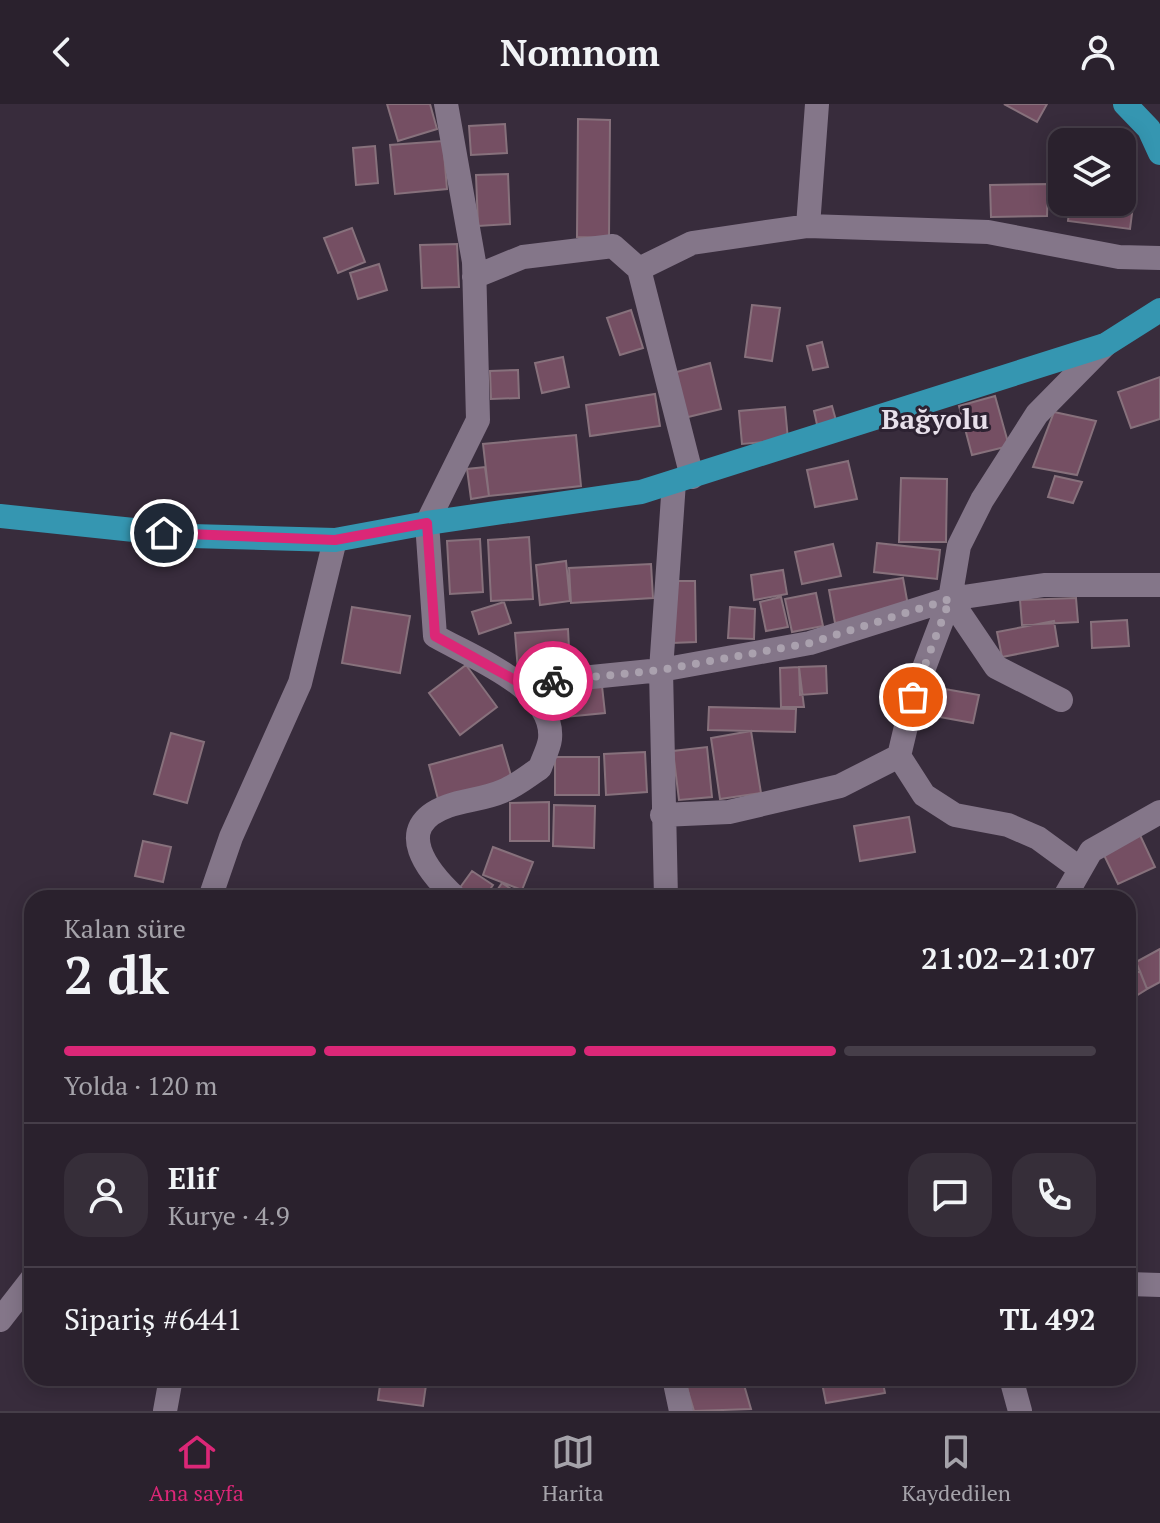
<!DOCTYPE html>
<html lang="tr">
<meta charset="utf-8">
<style>
:root{--surface:#2a212d;--page:#362e39;--text:#f1f3f6;--muted:#a5a3aa;--line:#463e49;--accent:#db2777}
body{margin:0;font-family:"PT Serif",serif;background:var(--page);color:var(--text);height:100vh;display:flex;flex-direction:column;font-size:30px;white-space:nowrap}
*{box-sizing:border-box;margin:0}
p{font-size:26px;color:var(--muted)}
.icon{flex:none;width:44px;height:44px;fill:none;stroke:currentColor;stroke-width:2;stroke-linecap:round;stroke-linejoin:round}
.map{position:relative;flex:1;overflow:hidden}
.side{position:absolute;left:24px;top:786px;width:1112px;height:496px;display:flex;flex-direction:column;background:var(--surface);border-radius:24px;box-shadow:0 4px 20px #0003,0 0 0 2px var(--line)}
.side>*{flex:none}
.controls{position:absolute;left:1048px;top:24px;display:grid;gap:16px}
.controls a{display:grid;place-items:center;width:88px;height:88px;border-radius:16px;background:var(--surface);box-shadow:0 4px 20px #0003,0 0 0 2px var(--line);font-size:40px}
.pin{position:absolute;display:grid;place-items:center;width:68px;height:68px;color:#fff;margin:-34px;border:4px solid #fff;border-radius:50%;box-shadow:0 2px 8px #0007}
.courier{position:absolute;display:grid;place-items:center;width:80px;height:80px;margin:-40px;border:6px solid #db2777;border-radius:50%;background:#fff;color:#222;box-shadow:0 2px 10px #0007}
.summary em{font-style:normal;font-weight:800}
.summary div{display:flex;flex-direction:column-reverse}
.summary{display:flex;align-items:center;justify-content:space-between;height:136px;padding:0 40px}
h1{font-size:52px;font-weight:800;line-height:60px}
.bar{display:grid;grid-template-columns:repeat(4,1fr);gap:12px 8px;align-content:center;height:96px;padding:0 40px}
.bar i{height:10px;border-radius:6px;background:var(--line)}
.bar .current{background:var(--accent)}
.bar p{grid-column:span 4}
.line{display:flex;align-items:center;gap:20px;padding:0 40px;border-top:2px solid var(--line)}
.line div{flex:1}
.round{display:grid;place-items:center;flex:none;width:84px;height:84px;border-radius:24px;background:var(--page)}
header{display:flex;justify-content:space-between;align-items:center;height:104px;padding:0 40px;background:var(--surface);font-size:36px;font-weight:800}
.tabs{display:flex;justify-content:space-around;align-items:center;height:112px;border-top:2px solid var(--line);background:var(--surface);font-size:22px;color:var(--muted)}
.tabs a{display:grid;justify-items:center;gap:4px}
.tabs .current{color:var(--accent)}
.map>svg:first-child{display:block}
.building{fill:#754f63;stroke:#87717c;stroke-width:2}
.lines{fill:none;stroke-linecap:round;stroke-linejoin:round}
.minor{stroke:#847689;stroke-width:24}
.major{stroke:#3596b1;stroke-width:24}
.done{stroke:#aaa1ae;stroke-width:8;stroke-dasharray:0 14.4}
.route{stroke:#db2777;stroke-width:10}
.labels{text-anchor:middle;dominant-baseline:central;stroke-width:6;stroke-linejoin:round;paint-order:stroke}
.quarter-label{font-size:28px;font-weight:bold;fill:#e8e0eb;stroke:#2d2232}
</style>
<header><svg class="icon" aria-label="back" viewBox="0 0 24 24"><path d="M15 5l-7 7 7 7"/></svg>Nomnom<svg class="icon" aria-label="person" viewBox="0 0 24 24"><circle cx="12" cy="8" r="4"/><path d="M4 21q1-7 8-7t8 7"/></svg></header>
<div class="map">
<svg width="1160" height="1307" viewBox="0 0 1160 1307">
<rect width="100%" height="100%" fill="#382c3c"/>
<path class="building" d="M387 0H430L437 25 398 37Z
M1004 0H1047L1037 18Z
M578 15 610 16 609 134 577 133Z
M505 20 507 49 471 51 469 22Z
M443 37 447 85 395 90 390 41Z
M375 42 378 79 356 81 353 44Z
M508 70 510 120 478 122 476 71Z
M1048 80 1047 112 991 113 990 81Z
M1122 93 1134 94 1130 125 1068 117 1070 98H1122Z
M352 124 365 158 338 169 324 134Z
M457 140 459 183 422 184 420 141Z
M379 160 387 186 358 195 350 169Z
M752 201 780 204 772 257 745 253Z
M631 206 643 244 620 251 607 214Z
M822 238 828 263 813 266 807 242Z
M563 253 569 283 542 289 535 259Z
M710 259 721 305 684 314 673 269Z
M518 266 519 294 491 295 490 267Z
M1160 273V315L1131 324 1118 288Z
M655 290 660 322 590 332 586 301Z
M995 292 1009 342 972 351 959 302Z
M832 302 837 320 818 325 814 307Z
M785 303 788 336 742 340 739 307Z
M1054 308 1096 317 1077 371 1033 363Z
M576 331 581 382 489 392 483 340Z
M848 357 857 395 815 403 807 366Z
M485 363 489 392 471 395 467 365Z
M1055 372 1082 378 1073 399 1048 393Z
M901 374 947 375 946 438H899Z
M529 433 533 495 491 497 488 436Z
M480 435 483 488 450 490 447 437Z
M877 439 940 446 937 475 874 468Z
M833 440 841 472 802 480 795 448Z
M566 457 570 497 540 501 536 461Z
M651 460 653 494 571 499 569 464Z
M783 466 787 490 754 496 751 471Z
M903 474 909 507 835 519 829 486Z
M671 477H695L696 538 672 539Z
M816 489 823 522 792 528 785 495Z
M781 493 788 523 766 527 760 498Z
M1076 494 1078 518 1022 521 1020 496Z
M504 498 511 519 479 530 472 508Z
M352 503 410 512 400 569 342 559Z
M730 503 755 505 754 535 728 534Z
M1127 516 1129 542 1092 544 1091 518Z
M1054 517 1058 542 1002 553 997 528Z
M568 525 570 563 518 567 515 529Z
M466 561 497 603 460 631 429 589Z
M826 562 827 589 800 591 799 563Z
M799 563 804 603H781L780 564Z
M602 582 605 609 565 613 562 586Z
M928 582 979 591 973 619 923 610Z
M709 603 796 605 795 628 708 626Z
M751 627 761 689 720 695 711 634Z
M171 629 204 638 187 699 154 690Z
M502 641 512 675 438 695 429 661Z
M707 643 712 693 679 696 673 647Z
M645 648 647 688 606 691 604 650Z
M555 653H599V691H555Z
M549 698V737H510V699Z
M554 701 595 702 594 744 553 742Z
M909 713 915 748 860 757 854 722Z
M1139 729 1155 763 1118 780 1102 747Z
M143 737 171 743 163 778 135 772Z
M493 743 533 758 522 786 483 771Z
M472 767 493 781 484 794H472L459 785Z
M502 779 525 794H492Z
M1160 845V878L1147 885 1136 858Z
M1140 867 1147 885 1128 897V874Z
M381 1274H427L423 1302 378 1296Z
M684 1274H742L751 1305 694 1307Z
M821 1274H882L885 1289 826 1299Z"/>
<g class="lines">
<path class="minor" d="M446 0 474 158 478 316 427 419 435 532C471 553 555 584 550 635 549 644 543 655 540 664 528 672 516 682 503 687 485 695 465 696 448 702 390 723 429 769 456 794
M808 122 817 0
M639 165 692 139 808 122 988 128 1119 153 1160 154
M474 173 523 153 613 142 639 165 692 373
M950 495 996 563 1061 596
M522 580 661 566 810 539 950 495 1044 481H1160
M662 711 729 708 840 682 899 652
M1079 764 1038 734 1008 721 955 711 924 691 899 652 913 593 950 495 959 442 982 396 1037 310 1105 241
M210 794 231 733 300 579 335 436
M666 794 661 566 674 378
M1064 794 1091 747 1160 708
M1128 1180 1160 1181
M0 1216 32 1175
M674 1274 681 1307
M1011 1274 1020 1307
M165 1307 171 1274"/>
<path class="major" d="M1125 0 1149 25 1160 49
M0 412 191 432 335 436 427 419 641 388 1105 241 1160 206"/>
</g>
<g class="lines">
<path class="done" d="M553 577 661 566 810 539 950 495 913 593"/>
<path class="route" d="M164 429 335 436 427 419 435 532 522 580 553 577"/>
</g>
<g class="labels">
<g class="quarter-label">
<text x="935" y="314">Bağyolu</text>
</g>
</g>
</svg>
<div class="controls">
<a><svg class="icon" aria-label="layers" viewBox="0 0 24 24"><path d="M12 4l9 5-9 5-9-5zM3 14l9 5 9-5"/></svg></a>
</div>
<div class="pin" style="left:913px;top:593px;background:#ea580c"><svg class="icon" aria-label="bag" viewBox="0 0 24 24"><path d="M5 8h14l-1 12H6zM9 8a3 3 0 0 1 6 0"/></svg></div>
<div class="pin" style="left:164px;top:429px;background:#1f2937"><svg class="icon" aria-label="home" viewBox="0 0 24 24"><path d="M3 11l9-7 9 7M6 9v11h12V9"/></svg></div>
<div class="courier" style="left:553px;top:577px"><svg class="icon" aria-label="bike" viewBox="0 0 24 24"><circle cx="6" cy="16" r="4"/><circle cx="18" cy="16" r="4"/><path d="M6 16l4-8h5l3 8M10 8l3 8H6M13 5h3"/></svg></div>
<section class="side">
<div class="summary"><div><h1>2 dk</h1><p>Kalan süre</p></div><em>21:02–21:07</em></div>
<div class="bar"><i class="current"></i><i class="current"></i><i class="current"></i><i></i><p>Yolda · 120 m</p></div>
<div class="line" style="height:144px"><a class="round"><svg class="icon" aria-label="person" viewBox="0 0 24 24"><circle cx="12" cy="8" r="4"/><path d="M4 21q1-7 8-7t8 7"/></svg></a><div><b>Elif</b><p>Kurye · 4.9</p></div><a class="round"><svg class="icon" aria-label="chat" viewBox="0 0 24 24"><path d="M4 5h16v11H9l-5 4z"/></svg></a><a class="round"><svg class="icon" aria-label="phone" viewBox="0 0 24 24"><path d="M5 4h4l2 5-3 2q2 4 5 5l2-3 5 2v4C11 20 4 13 5 4z"/></svg></a></div>
<div class="line" style="height:104px"><div>Sipariş #6441</div><b>TL 492</b></div>
</section>
</div>
<nav class="tabs">
<a class="current"><svg class="icon" aria-label="home" viewBox="0 0 24 24"><path d="M3 11l9-7 9 7M6 9v11h12V9"/></svg>Ana sayfa</a>
<a><svg class="icon" aria-label="map" viewBox="0 0 24 24"><path d="M3 6l6-2 6 2 6-2v14l-6 2-6-2-6 2zM9 4v14M15 6v14"/></svg>Harita</a>
<a><svg class="icon" aria-label="saved" viewBox="0 0 24 24"><path d="M7 4h10v16l-5-4-5 4z"/></svg>Kaydedilen</a>
</nav>
